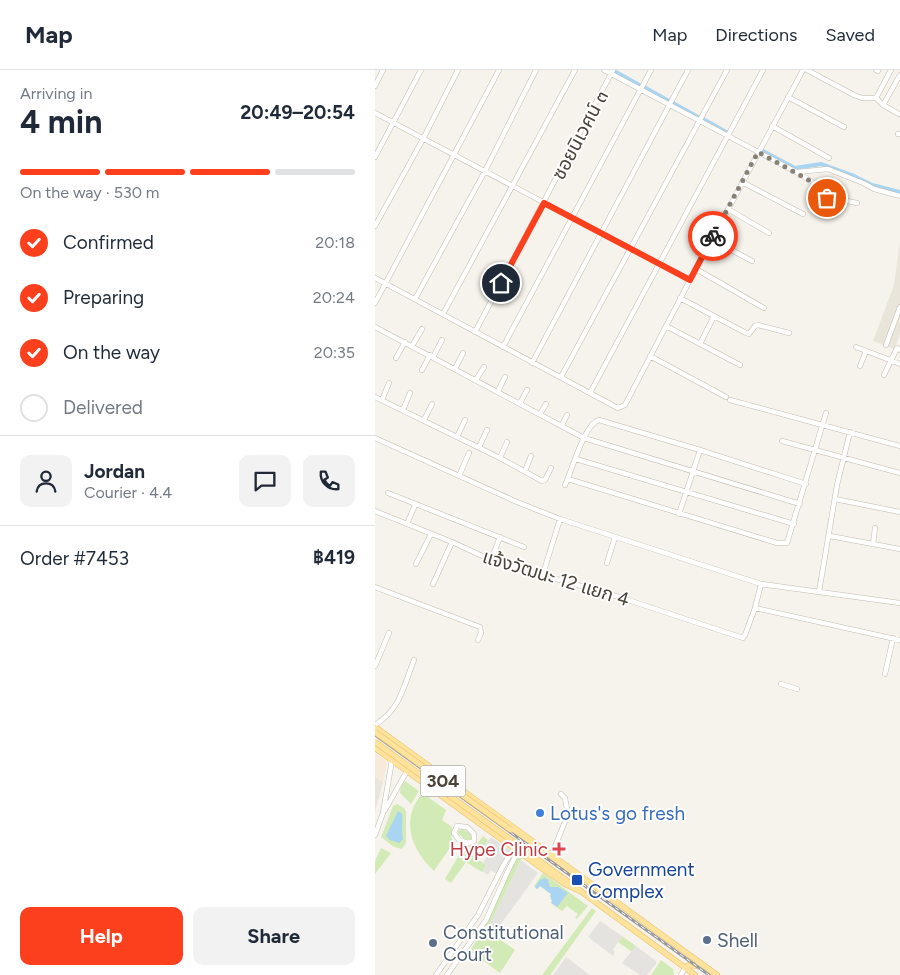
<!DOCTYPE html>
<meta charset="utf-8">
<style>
:root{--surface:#fff;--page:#f2f2f3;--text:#1f2937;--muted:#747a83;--line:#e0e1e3;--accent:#fc3f1d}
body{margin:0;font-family:Figtree,"Noto Sans Thai",sans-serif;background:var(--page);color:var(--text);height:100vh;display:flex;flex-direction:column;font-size:19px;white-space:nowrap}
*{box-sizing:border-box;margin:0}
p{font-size:16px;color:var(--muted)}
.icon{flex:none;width:28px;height:28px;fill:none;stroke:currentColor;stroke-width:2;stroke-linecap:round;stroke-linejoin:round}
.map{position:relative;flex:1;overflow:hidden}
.details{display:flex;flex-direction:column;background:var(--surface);width:375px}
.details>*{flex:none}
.pin{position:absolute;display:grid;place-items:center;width:42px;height:42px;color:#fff;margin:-21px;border:2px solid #fff;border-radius:50%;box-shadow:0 1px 5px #0007}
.courier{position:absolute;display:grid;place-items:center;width:50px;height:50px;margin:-25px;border:4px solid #fc3f1d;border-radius:50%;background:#fff;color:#222;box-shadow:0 1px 6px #0007}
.overview em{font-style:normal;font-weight:700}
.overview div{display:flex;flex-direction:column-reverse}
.overview{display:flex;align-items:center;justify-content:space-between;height:85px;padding:0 20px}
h1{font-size:32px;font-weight:700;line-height:38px}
.bar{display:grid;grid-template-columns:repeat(4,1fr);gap:8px 5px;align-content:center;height:60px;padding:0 20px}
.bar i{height:6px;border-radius:4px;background:var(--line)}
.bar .selected{background:var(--accent)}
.bar p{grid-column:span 4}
.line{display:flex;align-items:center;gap:12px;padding:0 20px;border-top:1px solid var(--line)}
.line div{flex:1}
.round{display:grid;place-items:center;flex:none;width:52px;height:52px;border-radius:10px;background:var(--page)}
ol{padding:0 20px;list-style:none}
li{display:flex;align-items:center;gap:15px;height:55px}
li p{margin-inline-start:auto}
li .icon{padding:5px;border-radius:50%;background:var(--accent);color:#fff;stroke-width:4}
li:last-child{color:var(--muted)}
li i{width:28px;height:28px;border:2px solid var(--line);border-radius:50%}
.cta{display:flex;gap:10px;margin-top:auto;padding:10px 20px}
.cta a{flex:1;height:58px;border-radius:10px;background:var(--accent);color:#fff;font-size:20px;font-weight:700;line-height:58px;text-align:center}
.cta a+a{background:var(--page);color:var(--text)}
header{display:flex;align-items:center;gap:30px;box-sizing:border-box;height:70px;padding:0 25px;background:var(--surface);border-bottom:1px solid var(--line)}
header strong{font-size:24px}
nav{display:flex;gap:28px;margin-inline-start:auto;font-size:18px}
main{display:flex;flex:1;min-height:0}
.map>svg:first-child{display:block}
.residential{fill:#eae5da}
.commercial{fill:#f7ead8}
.green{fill:#d2eab5}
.parking{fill:#e5e3e0}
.water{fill:#a9d4f2}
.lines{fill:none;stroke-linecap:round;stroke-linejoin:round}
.canal{stroke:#a9d4f2;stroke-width:4}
.minor-casing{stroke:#c2bbae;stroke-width:5.5}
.major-casing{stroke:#e6c16a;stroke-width:6}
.minor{stroke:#fff;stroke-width:4.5}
.major{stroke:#ffe39c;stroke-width:5}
.rail-casing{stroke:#9a9a9a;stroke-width:3}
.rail{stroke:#fff;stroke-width:1;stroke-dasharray:4;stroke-linecap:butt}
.major-bridge-casing{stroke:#e6c16a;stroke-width:6;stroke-linecap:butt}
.major-bridge{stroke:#ffe39c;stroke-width:5}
.done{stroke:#878178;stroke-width:5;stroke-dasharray:0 9}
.route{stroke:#fc3f1d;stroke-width:6}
.shop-dot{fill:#3f7fe0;stroke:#fff;stroke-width:2}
.health-dot{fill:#e0444e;stroke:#fff;stroke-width:2}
.transit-dot{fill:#1a4fb4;stroke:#fff;stroke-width:2}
.service-dot{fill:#5c6f8a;stroke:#fff;stroke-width:2}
.labels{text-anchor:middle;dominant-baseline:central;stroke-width:4;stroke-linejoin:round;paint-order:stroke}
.shield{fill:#fff;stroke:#817c74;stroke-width:1}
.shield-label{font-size:18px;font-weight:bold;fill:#4b4439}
.street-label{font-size:19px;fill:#4b4439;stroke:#fff}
.shop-label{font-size:19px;fill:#366cbe;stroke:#fff;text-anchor:start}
.health-label{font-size:19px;fill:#be3a42;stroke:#fff;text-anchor:end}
.transit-label{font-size:19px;fill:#164399;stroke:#fff;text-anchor:start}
.service-label{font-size:19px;fill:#4e5e75;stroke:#fff;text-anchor:start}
</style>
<header>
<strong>Map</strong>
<nav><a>Map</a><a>Directions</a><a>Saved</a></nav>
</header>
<main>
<section class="details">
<div class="overview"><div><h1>4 min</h1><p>Arriving in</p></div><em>20:49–20:54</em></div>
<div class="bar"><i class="selected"></i><i class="selected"></i><i class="selected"></i><i></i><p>On the way · 530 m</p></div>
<ol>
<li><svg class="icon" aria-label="check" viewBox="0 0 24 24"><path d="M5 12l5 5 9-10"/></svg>Confirmed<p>20:18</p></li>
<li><svg class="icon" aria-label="check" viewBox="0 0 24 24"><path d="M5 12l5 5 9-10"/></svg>Preparing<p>20:24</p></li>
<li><svg class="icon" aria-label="check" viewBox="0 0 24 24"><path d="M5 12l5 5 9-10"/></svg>On the way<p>20:35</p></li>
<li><i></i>Delivered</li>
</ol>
<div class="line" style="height:90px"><a class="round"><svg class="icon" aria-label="person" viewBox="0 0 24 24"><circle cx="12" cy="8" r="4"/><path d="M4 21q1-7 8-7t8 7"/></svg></a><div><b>Jordan</b><p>Courier · 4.4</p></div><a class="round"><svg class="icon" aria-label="chat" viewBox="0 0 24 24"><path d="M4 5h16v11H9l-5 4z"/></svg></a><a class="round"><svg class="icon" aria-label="phone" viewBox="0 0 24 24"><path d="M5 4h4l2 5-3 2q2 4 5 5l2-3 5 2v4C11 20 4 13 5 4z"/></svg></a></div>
<div class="line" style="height:65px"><div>Order #7453</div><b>฿419</b></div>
<div class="cta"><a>Help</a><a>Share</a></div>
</section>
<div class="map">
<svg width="525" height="905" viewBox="0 0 525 905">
<rect width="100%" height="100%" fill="#f6f3ec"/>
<path class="residential" d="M525 172V264L519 279 498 271 519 215Z
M0 707 8 712 0 742Z"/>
<path class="commercial" d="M0 683 12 692 8 712 0 707Z"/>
<path class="green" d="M30 711 44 721 36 734 25 723 26 717Z
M49 724 71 740 67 750 77 757 78 765 76 767 79 772 59 801C37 781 25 751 46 725Z
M22 734 29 738 31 742V773L27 779 19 777 6 767 18 736Z
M88 759 96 764V770L91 771 83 763 84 760Z
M108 766 113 770 110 775 101 777 98 782 100 788 112 795 107 802 91 792 76 813 70 809 88 778 103 773Z
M6 778 16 783 0 804V791Z
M144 786 147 788 113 858 110 854 137 797Z
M168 803 213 836 202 849 200 848 203 844 192 836 187 841 176 833 177 831 175 826 176 824 165 816 162 819 159 816Z
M217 838 221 841 175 905H167Z
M110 859 140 880 125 903 95 881 105 864Z
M247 866 261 876 257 882 243 872Z
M286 890 298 899 299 905H276Z"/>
<path class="parking" d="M116 767 136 781 122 804 116 800 113 805 107 801 112 796 108 793 113 785 107 779Z
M146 790 163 803 120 862 113 858Z
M225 851 247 866 238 880 240 882 238 886 213 867Z
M261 876 281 891V894L272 905H265L247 893Z
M191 887 215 905H178Z"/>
<path class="water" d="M23 741 27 744C28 753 26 761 28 769L24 773 15 770 11 766Z
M170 808 173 810 175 817H183L193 823 182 837 176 833 177 831 175 826 176 824 165 816 162 819 160 817 165 810Z"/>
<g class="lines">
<path class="canal" d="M241 2 266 16
M269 17 294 31
M298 33 323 47
M328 49 353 63
M388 81 420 98 446 94 479 106 497 115 525 122"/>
<g class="minor-casing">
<path id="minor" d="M229 0 421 102 441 114 452 127 482 133
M432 0 479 25 487 28H501
M501 0 503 1
M0 16 8 0
M413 27 469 57
M501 28 516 0
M501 28 508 35 524 44
M508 35 525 5
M0 43 315 210
M397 56 454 88
M523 64H525
M0 87 46 0
M422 102 453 99 488 113 499 119 525 126
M367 112 428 144
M353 139 394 163
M0 156 48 69 83 0
M336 169 377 191
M321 199 389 238
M0 208 239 336 243 338 250 335 315 210 428 0
M305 228 371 263 374 264 380 256 383 255 414 263
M40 229 110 101 161 0
M0 233 124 0
M68 244 200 0
M291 256 365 295
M0 257 209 368 425 434
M100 262 238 0
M325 274 339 246
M511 275 525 237
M37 276 47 259
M128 277 276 0
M481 277 525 294
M275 286 351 327
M58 287 67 270
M21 288 30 272
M157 293 313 0
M485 296 491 281
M80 299 88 283
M47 300 55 285
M509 305 522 278 525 280
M186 307 352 0
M101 310 109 297
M123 321 130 307
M215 323 388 0
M0 327 125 388 167 411 170 410 176 398
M7 330 14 313
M355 330 525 376
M145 333 152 320
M28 340 35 323
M165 344 171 334
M49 350 57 334
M187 355 192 345
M82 367 90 350
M0 368 142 432 185 449 386 514 525 533
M407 371 525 403
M104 377 112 360
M125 388 132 372
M201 389 419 454
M150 401 156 386
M84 406 94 383
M193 409 402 473H412L451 343
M190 415C197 401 209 354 224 350L325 380 431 414
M13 423 149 477
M460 429 525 442
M0 441 77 472 116 490 244 527 365 567 368 568 370 565 380 538 386 514
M304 444 325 380
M32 454 40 435
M455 466 525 479
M498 474 500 458
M116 490 125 467
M232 493 240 467
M41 494 56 464
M168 504 185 449
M58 514 77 472
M0 517 105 557 106 563 103 570
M444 522 462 415 475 362
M380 538 525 570
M0 596 14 563
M510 604 518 568
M406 614 422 619
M0 655C26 638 28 618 39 590
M10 740 32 701
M82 756 92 757 99 764V771L93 773 84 770 79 763Z
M0 765 8 743 17 690
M177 784 193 744 190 728 186 724
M61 905 103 845 128 796 139 778
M72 905 111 850 132 803 143 781
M306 905 310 898"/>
</g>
<g class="major-casing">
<path id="major" d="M0 657 342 905
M0 678 168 799 190 814 205 821
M136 760 201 806
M132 767 320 905
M310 898 314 895 326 896"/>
</g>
<use href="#minor" class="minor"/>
<use href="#major" class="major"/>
<g class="rail-casing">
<path id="rail" d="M0 665 334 905"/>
</g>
<use href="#rail" class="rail"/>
<g class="major-bridge-casing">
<path id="major-bridge" d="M0 662 136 760
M0 672 132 767"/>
</g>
<use href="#major-bridge" class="major-bridge"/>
</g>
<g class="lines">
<path class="done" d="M338 166 383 82 441 114 452 128"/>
<path class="route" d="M126 213 169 133 315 210 338 166"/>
</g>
<circle class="shop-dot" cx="165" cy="743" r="5"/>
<path class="health-dot" d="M181.5 771.5h5v5h5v5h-5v5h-5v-5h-5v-5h5z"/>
<rect class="transit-dot" x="196" y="804" width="12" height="12" rx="2.5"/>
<g class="service-dot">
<circle cx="332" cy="870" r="5"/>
<circle cx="58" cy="873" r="5"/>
</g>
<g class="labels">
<rect class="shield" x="45.5" y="695.5" width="45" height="31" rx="4"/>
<g class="shield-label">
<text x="68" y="711">304</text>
</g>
<g class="street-label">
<text transform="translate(205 65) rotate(-62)">ซอยนิเวศน์ ๓</text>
<text transform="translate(181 508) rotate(17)">แจ้งวัฒนะ 12 แยก 4</text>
</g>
<g class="shop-label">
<text x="175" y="743">Lotus's go fresh</text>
</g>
<g class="health-label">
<text x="173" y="779">Hype Clinic</text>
</g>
<g class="transit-label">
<text x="213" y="799">Government<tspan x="213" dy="22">Complex</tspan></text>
</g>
<g class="service-label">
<text x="68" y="862">Constitutional<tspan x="68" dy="22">Court</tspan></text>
<text x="342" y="870">Shell</text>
</g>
</g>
</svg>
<div class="pin" style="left:452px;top:128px;background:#ea580c"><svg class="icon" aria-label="bag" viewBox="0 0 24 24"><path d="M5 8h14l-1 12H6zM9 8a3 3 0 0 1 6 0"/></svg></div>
<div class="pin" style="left:126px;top:213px;background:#1f2937"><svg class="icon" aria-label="home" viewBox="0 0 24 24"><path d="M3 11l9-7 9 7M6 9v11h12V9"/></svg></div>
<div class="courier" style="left:338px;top:166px"><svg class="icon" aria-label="bike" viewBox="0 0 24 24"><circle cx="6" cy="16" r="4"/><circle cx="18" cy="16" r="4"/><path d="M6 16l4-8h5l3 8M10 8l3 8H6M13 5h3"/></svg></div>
</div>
</main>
